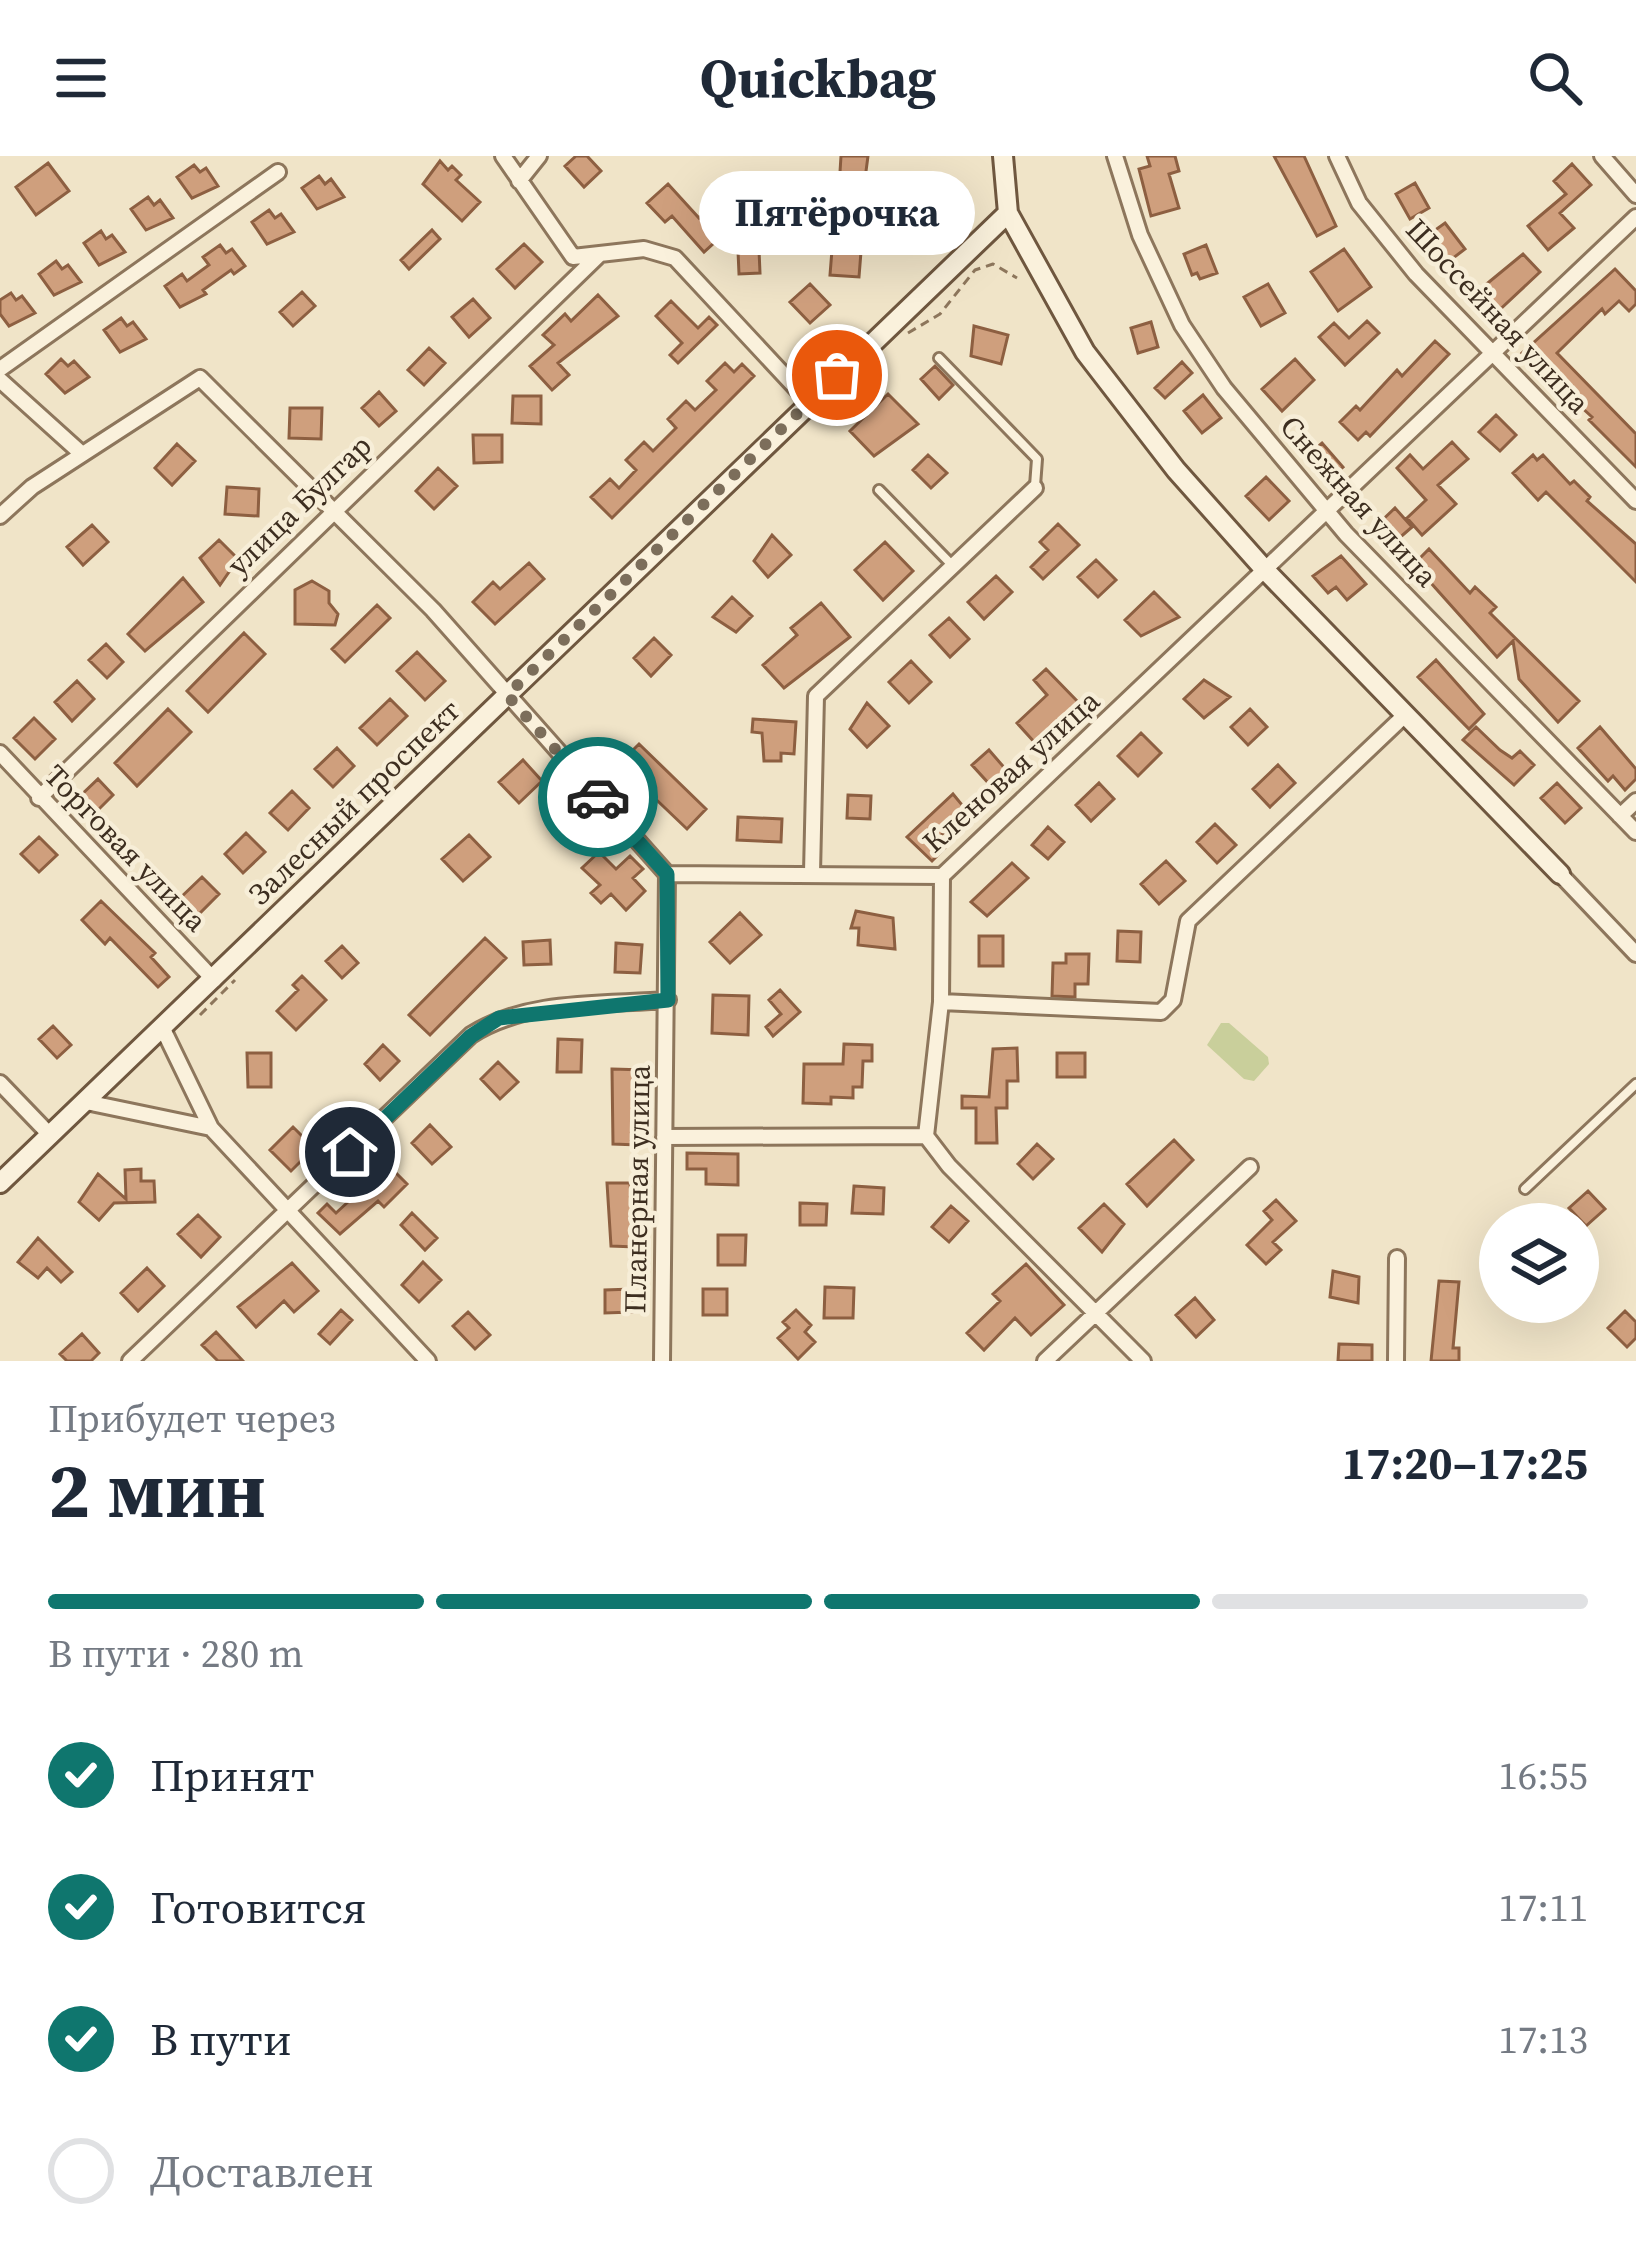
<!DOCTYPE html>
<html lang="ru">
<meta charset="utf-8">
<style>
:root{--surface:#fff;--page:#f2f2f3;--text:#1f2937;--muted:#747a83;--line:#e0e1e3;--accent:#0f766e}
body{margin:0;font-family:"Source Serif 4",serif;background:var(--page);color:var(--text);height:100vh;display:flex;flex-direction:column;font-size:45px;white-space:nowrap}
*{box-sizing:border-box;margin:0}
p{font-size:39px;color:var(--muted)}
.icon{flex:none;width:66px;height:66px;fill:none;stroke:currentColor;stroke-width:2;stroke-linecap:round;stroke-linejoin:round}
.map{position:relative;height:1205px;overflow:hidden}
.panel{display:flex;flex-direction:column;background:var(--surface);flex:1}
.panel>*{flex:none}
.controls{position:absolute;left:1479px;top:1047px;display:grid;gap:24px}
.controls a{display:grid;place-items:center;width:120px;height:120px;border-radius:50%;background:var(--surface);box-shadow:0 12px 48px #0002;font-size:60px}
.pin{position:absolute;display:grid;place-items:center;width:102px;height:102px;color:#fff;margin:-51px;border:6px solid #fff;border-radius:50%;box-shadow:0 3px 12px #0007}
.courier{position:absolute;display:grid;place-items:center;width:120px;height:120px;margin:-60px;border:9px solid #0f766e;border-radius:50%;background:#fff;color:#222;box-shadow:0 3px 15px #0007}
.bubble{position:absolute;height:84px;border-radius:42px;background:var(--surface);box-shadow:0 12px 48px #0002;font-size:39px;font-weight:700;line-height:84px;text-align:center}
.summary em{font-style:normal;font-weight:700}
.summary div{display:flex;flex-direction:column-reverse}
.summary{display:flex;align-items:center;justify-content:space-between;height:204px;padding:0 48px}
h1{font-size:78px;font-weight:700;line-height:90px}
.bar{display:grid;grid-template-columns:repeat(4,1fr);gap:18px 12px;align-content:center;height:144px;padding:0 48px}
.bar i{height:15px;border-radius:9px;background:var(--line)}
.bar .selected{background:var(--accent)}
.bar p{grid-column:span 4}
ol{padding:0 48px;list-style:none}
li{display:flex;align-items:center;gap:36px;height:132px}
li p{margin-inline-start:auto}
li .icon{padding:12px;border-radius:50%;background:var(--accent);color:#fff;stroke-width:4}
li:last-child{color:var(--muted)}
li i{width:66px;height:66px;border:6px solid var(--line);border-radius:50%}
header{display:flex;justify-content:space-between;align-items:center;height:156px;padding:0 48px;background:var(--surface);font-size:54px;font-weight:700}
.map>svg:first-child{display:block}
.green{fill:#c9cf9b}
.building{fill:#cf9f7d;stroke:#8d5f41;stroke-width:3}
.lines{fill:none;stroke-linecap:round;stroke-linejoin:round}
.lane-casing{stroke:#8d765c;stroke-width:14}
.street-casing{stroke:#8d765c;stroke-width:20}
.secondary-casing{stroke:#6f573f;stroke-width:24}
.path{stroke:#8d765c;stroke-width:3;stroke-dasharray:9 6;stroke-linecap:butt}
.lane{stroke:#faf1dc;stroke-width:8}
.street{stroke:#faf1dc;stroke-width:14}
.secondary{stroke:#faf1dc;stroke-width:18}
.done{stroke:#7c6e5b;stroke-width:12;stroke-dasharray:0 21.6}
.route{stroke:#0f766e;stroke-width:15}
.labels{text-anchor:middle;dominant-baseline:central;stroke-width:9;stroke-linejoin:round;paint-order:stroke}
.street-label{font-size:30px;fill:#3d2e20;stroke:#f7eed8}
</style>
<header><svg class="icon" aria-label="menu" viewBox="0 0 24 24"><path d="M4 6h16M4 12h16M4 18h16"/></svg>Quickbag<svg class="icon" aria-label="search" viewBox="0 0 24 24"><circle cx="10" cy="10" r="6"/><path d="M15 15l6 6"/></svg></header>
<div class="map">
<svg width="1636" height="1205" viewBox="0 0 1636 1205">
<rect width="100%" height="100%" fill="#f0e4c8"/>
<path class="green" d="M1221 867H1229L1268 901 1269 908 1254 925 1244 923 1207 889Z"/>
<path class="building" d="M576 0H587L601 15 584 31 565 10Z
M841 0H868L860 61 830 59 831 32H839Z
M1147 0H1175L1179 15 1169 18 1179 52 1151 60 1139 13 1150 10Z
M1274 0H1304L1336 70 1317 80Z
M440 5 448 14 452 10 461 19 456 24 480 46 462 65 423 28Z
M48 7 69 35 36 59 16 31Z
M1572 8 1591 29 1560 57 1574 72 1548 94 1528 70 1566 38 1554 25Z
M194 9 200 16 206 12 218 30 192 42 177 21Z
M319 20 325 28 331 23 344 41 317 53 302 32Z
M1415 27 1429 52 1410 63 1396 38Z
M668 28 699 62 705 56 725 77 704 96 672 60 665 66 647 47Z
M148 41 154 49 160 44 173 62 146 74 131 53Z
M269 54 275 62 281 58 294 76 267 88 252 66Z
M1445 67 1465 93 1444 109 1424 82Z
M432 74 440 83 409 113 401 104Z
M101 75 106 83 112 79 125 96 99 109 84 87Z
M833 81 862 83 859 121 830 119Z
M524 88 542 106 515 132 497 113Z
M220 89 226 97 232 93 245 110 234 118 231 114 203 134 206 138 180 151 165 130 182 118 187 125 209 109 203 101Z
M1206 89 1217 117 1200 123 1197 117 1192 119 1184 98Z
M1344 93 1371 131 1338 155 1311 116Z
M759 94 760 117 739 118 738 95Z
M1523 98 1540 116 1492 161 1472 140Z
M56 105 62 113 68 109 81 126 54 139 39 118Z
M1615 113 1636 135V148L1629 155 1619 145 1605 158 1602 153 1557 197 1636 278V311L1589 264 1592 261 1522 197Z
M810 128 830 149 810 167 790 146Z
M1268 128 1285 157 1261 170 1244 141Z
M302 136 315 150 293 170 280 156Z
M11 137 16 144 22 140 35 157 9 170 0 158V144Z
M598 139 618 160 558 207 569 219 552 234 530 210 554 189 543 179 565 158 571 165Z
M473 143 490 162 469 181 452 161Z
M671 145 698 172 709 161 717 169 678 207 670 199 682 187 656 160Z
M121 162 127 170 133 166 146 183 120 196 104 174Z
M1367 165 1379 177 1345 209 1319 181 1334 167 1349 182Z
M1151 166 1158 191 1138 197 1131 172Z
M974 170 1008 179 1001 208 971 200Z
M1435 185 1449 198 1370 280 1366 276 1358 284 1340 266 1356 250 1360 254 1397 214 1402 220Z
M429 192 445 207 424 229 408 214Z
M61 203 68 210 74 205 89 221 65 237 46 218Z
M1295 203 1314 224 1282 255 1262 233Z
M1182 206 1192 217 1165 242 1155 232Z
M725 207 734 216 742 208 754 220 612 362 591 341 610 323 619 332 636 314 626 304 644 286 653 295 676 272 668 263 686 245 695 254 716 234 707 225Z
M935 210 953 229 939 243 921 223Z
M379 236 396 255 379 270 362 252Z
M888 238 918 268 874 300 850 275Z
M1203 239 1221 262 1202 277 1184 255Z
M513 240H541V268L512 267Z
M290 252H322L321 283 289 282Z
M1496 259 1516 279 1500 295 1479 276Z
M473 279H502V306L474 307Z
M1452 286 1468 303 1438 329 1456 348 1422 379 1407 362 1426 344 1397 312 1410 299 1423 313Z
M1322 287 1343 311 1326 326 1305 302Z
M177 288 195 305 172 329 155 312Z
M928 299 947 317 931 332 913 314Z
M1533 299 1537 304 1543 299 1570 328 1574 325 1590 341 1587 345 1636 388V426L1546 336 1538 344 1513 317Z
M438 312 457 330 434 353 416 335Z
M1266 321 1289 345 1269 364 1246 340Z
M227 331 259 333 258 360 225 358Z
M1395 352 1412 371 1389 391 1373 373Z
M1058 368 1079 389 1043 423 1031 411 1048 394 1040 386Z
M92 369 108 386 83 409 67 391Z
M772 379 791 399 768 421 754 405Z
M219 384 238 403 220 429 200 402Z
M885 386 913 415 883 444 855 414Z
M1429 393 1470 437 1475 431 1496 451 1490 457 1579 545 1558 566 1519 523 1513 485 1497 501 1414 408Z
M1341 400 1366 428 1347 444 1336 431 1328 437 1313 420Z
M1096 404 1116 424 1098 441 1078 421Z
M529 407 544 423 495 468 473 446 493 426 500 433Z
M996 420 1012 436 984 463 968 446Z
M183 422 203 446 145 495 128 478Z
M312 425 329 435V447L338 458 335 469 295 468V434Z
M1154 436 1179 461 1141 480 1125 464Z
M732 441 752 460 736 476 713 461Z
M821 447 850 481 784 532 763 509 797 479 791 472Z
M377 449 390 462 345 506 332 493Z
M949 462 969 483 950 501 930 479Z
M244 477 265 498 208 556 187 535Z
M654 482 671 499 651 520 634 502Z
M106 488 123 506 107 522 89 504Z
M417 496 445 525 425 544 397 515Z
M1436 504 1484 558 1469 573 1418 521Z
M911 505 931 526 909 547 889 526Z
M1046 513 1079 547 1037 589 1017 567 1047 539 1034 524Z
M1204 524 1230 541 1204 562 1184 543Z
M77 525 94 543 72 565 55 546Z
M390 543 407 560 377 589 360 572Z
M867 547 889 570 867 591 850 573Z
M168 553 191 576 137 630 115 607Z
M1250 553 1267 571 1248 589 1231 571Z
M34 562 55 583 35 603 14 582Z
M753 563 796 566 794 598 781 597V605H764L762 577 752 576Z
M1476 571 1500 594 1512 602 1520 595 1534 609 1514 629 1463 584Z
M1600 571 1636 613V623L1625 634 1613 620 1608 625 1578 592Z
M1141 577 1161 597 1138 620 1118 600Z
M639 588 706 653 687 673 619 608Z
M337 592 354 610 333 631 315 613Z
M989 594 1008 616 992 631 972 609Z
M523 604 542 625 519 647 499 626Z
M1278 609 1295 627 1270 651 1253 633Z
M98 623 113 639 93 659 77 643Z
M1099 627 1114 643 1091 665 1076 649Z
M1557 627 1581 652 1565 667 1541 642Z
M292 635 309 652 288 674 270 657Z
M953 638 967 655 938 682 947 690 932 705 907 681Z
M848 639 871 640 870 663 847 662Z
M738 661 782 663 781 686 737 684Z
M1215 668 1236 689 1217 707 1197 686Z
M1048 671 1064 686 1048 703 1032 689Z
M246 677 265 696 243 717 225 698Z
M469 679 490 701 463 725 442 703Z
M39 681 57 699 39 716 21 698Z
M599 696 616 713 630 700 643 713 633 722 645 735 626 754 611 738 601 747 591 737 600 729 582 712Z
M1166 705 1185 725 1159 748 1141 728Z
M1012 707 1028 722 987 760 971 746Z
M202 721 219 738 195 762 178 744Z
M101 745 155 797 151 801 169 821 158 831 110 782 105 788 82 764Z
M856 755 893 762 895 793 858 789 859 772H851Z
M740 757 761 779 730 807 710 786Z
M1118 775 1141 776 1140 806 1117 805Z
M979 780H1003V810H979Z
M485 782 506 802 430 879 409 859Z
M550 784 551 808 524 809 523 786Z
M616 787 642 789 640 817 615 816Z
M342 790 358 807 342 822 326 805Z
M1066 798H1089L1088 828H1075V841L1052 840 1053 807H1066Z
M302 820 326 844 296 874 277 855 298 834 293 829Z
M780 834 800 856 773 880 766 871 781 858 769 844Z
M713 839 749 840 748 879 712 877Z
M53 870 71 889 57 902 39 883Z
M558 883 582 884 581 916H557Z
M844 888 872 889V905H863L862 931H853V942L831 941V948L803 947 804 908H843Z
M383 889 399 905 380 924 365 908Z
M1017 892 1018 925H1007V952H996L997 987H976V952H962V940L989 941 993 893Z
M247 897H271V931H248Z
M1057 897H1085V921H1057Z
M498 906 518 926 500 943 481 923Z
M612 913 645 914 638 989 613 988Z
M430 969 451 991 432 1008 412 987Z
M293 971 314 992 291 1015 270 994Z
M1174 984 1193 1004 1147 1050 1127 1028Z
M1037 988 1053 1003 1033 1023 1018 1008Z
M687 997 738 998V1029L706 1028V1013H687Z
M388 1009 407 1028 384 1051 378 1045 340 1078 318 1057 327 1048 336 1057Z
M141 1013V1025H154L155 1046 114 1047 99 1064 79 1046 98 1018 126 1043 125 1014Z
M607 1027H630L635 1091 611 1090Z
M854 1030 884 1032 883 1058 852 1057Z
M1588 1035 1605 1053 1586 1070 1569 1052Z
M1276 1044 1296 1065 1273 1086 1281 1094 1266 1108 1247 1089 1272 1064 1264 1055Z
M800 1047 827 1048 826 1069H800Z
M1104 1048 1124 1068 1102 1096 1079 1072Z
M951 1050 968 1065 949 1086 932 1071Z
M412 1057 437 1082 425 1094 401 1069Z
M198 1059 220 1081 201 1101 178 1078Z
M718 1079H746L745 1109H718Z
M38 1082 72 1116 61 1126 47 1112 38 1122 18 1106Z
M423 1106 441 1124 419 1146 402 1129Z
M292 1107 318 1135 294 1156 284 1145 256 1171 238 1151Z
M1026 1108 1064 1149 1031 1179 1015 1162 984 1194 967 1177 1000 1145 993 1138Z
M147 1112 164 1130 138 1155 121 1137Z
M1333 1115 1359 1121 1358 1147 1330 1141Z
M1439 1125 1459 1126 1453 1192H1459V1205H1431Z
M825 1131 854 1132 853 1162H824Z
M632 1133V1156L605 1157V1134Z
M703 1133H727V1159H703Z
M1195 1142 1214 1164 1196 1181 1176 1159Z
M341 1154 352 1164 330 1188 319 1178Z
M796 1154 811 1169 805 1176 815 1186 798 1203 778 1182 789 1172 783 1166Z
M1625 1155 1636 1166V1182L1627 1191 1608 1172Z
M468 1156 490 1179 475 1193 453 1170Z
M216 1176 243 1205H218L202 1189Z
M82 1178 99 1197 91 1205H67L60 1198Z
M1339 1188 1372 1189V1205H1338Z"/>
<g class="lines">
<g class="lane-casing">
<path id="lane" d="M939 202 1037 303 1035 330
M879 334 952 409
M1525 1033 1636 928"/>
</g>
<g class="street-casing">
<path id="street" d="M503 0 573 101 644 93 675 102 809 246
M1115 0 1140 79 1182 169 1224 232 1346 378 1636 676
M1337 0 1359 47 1416 118 1636 345
M1602 0 1636 39
M519 25 539 0
M0 213 278 16
M0 224 82 298
M0 360 32 331 200 222 433 454 667 718
M0 597 214 824
M39 642 600 98
M1620 660 1636 645
M812 717 816 540 1035 332
M667 718 942 720 1636 61
M1560 718 1636 798
M941 846 1161 856 1173 844 1188 765 1405 559
M163 873 211 972
M0 927 51 980
M86 946 211 972 428 1205
M926 980 949 1010 1143 1205
M664 981 926 980 941 846 942 720
M130 1205 471 879C527 843 603 849 668 844
M662 1205 667 718
M1045 1205 1250 1011
M1396 1205 1397 1102"/>
</g>
<g class="secondary-casing">
<path id="secondary" d="M1003 0 1008 57 1085 196 1176 314 1266 415 1560 718
M0 1027 1008 57"/>
</g>
<path class="path" d="M908 177 940 158 975 114 993 108 1017 122
M200 859 235 824"/>
<use href="#lane" class="lane"/>
<use href="#street" class="street"/>
<use href="#secondary" class="secondary"/>
</g>
<g class="lines">
<path class="done" d="M598 641 507 539 837 219"/>
<path class="route" d="M350 996 471 880 499 862 668 844 667 718 598 641"/>
</g>
<g class="labels">
<g class="street-label">
<text transform="translate(1498 160) rotate(47)">Шоссейная улица</text>
<text transform="translate(1359 345) rotate(48)">Снежная улица</text>
<text transform="translate(299 349) rotate(-44)">улица Булгар</text>
<text transform="translate(1011 615) rotate(-42)">Кленовая улица</text>
<text transform="translate(354 646) rotate(-44)">Залесный проспект</text>
<text transform="translate(126 692) rotate(46)">Торговая улица</text>
<text transform="translate(637 1033) rotate(-89)">Планерная улица</text>
</g>
</g>
</svg>
<div class="controls">
<a><svg class="icon" aria-label="layers" viewBox="0 0 24 24"><path d="M12 4l9 5-9 5-9-5zM3 14l9 5 9-5"/></svg></a>
</div>
<div class="pin" style="left:837px;top:219px;background:#ea580c"><svg class="icon" aria-label="bag" viewBox="0 0 24 24"><path d="M5 8h14l-1 12H6zM9 8a3 3 0 0 1 6 0"/></svg></div>
<div class="pin" style="left:350px;top:996px;background:#1f2937"><svg class="icon" aria-label="home" viewBox="0 0 24 24"><path d="M3 11l9-7 9 7M6 9v11h12V9"/></svg></div>
<div class="courier" style="left:598px;top:641px"><svg class="icon" aria-label="car" viewBox="0 0 24 24"><path d="M5 17H2v-5l4-1 3-4h7l3 4 3 1v5h-3M9 17h6M6 11h13"/><circle cx="7" cy="17" r="2"/><circle cx="17" cy="17" r="2"/></svg></div>
<div class="bubble" style="left:699px;top:15px;width:276px">Пятёрочка</div>
</div>
<section class="panel">
<div class="summary"><div><h1>2 мин</h1><p>Прибудет через</p></div><em>17:20–17:25</em></div>
<div class="bar"><i class="selected"></i><i class="selected"></i><i class="selected"></i><i></i><p>В пути · 280 m</p></div>
<ol>
<li><svg class="icon" aria-label="check" viewBox="0 0 24 24"><path d="M5 12l5 5 9-10"/></svg>Принят<p>16:55</p></li>
<li><svg class="icon" aria-label="check" viewBox="0 0 24 24"><path d="M5 12l5 5 9-10"/></svg>Готовится<p>17:11</p></li>
<li><svg class="icon" aria-label="check" viewBox="0 0 24 24"><path d="M5 12l5 5 9-10"/></svg>В пути<p>17:13</p></li>
<li><i></i>Доставлен</li>
</ol>
</section>
